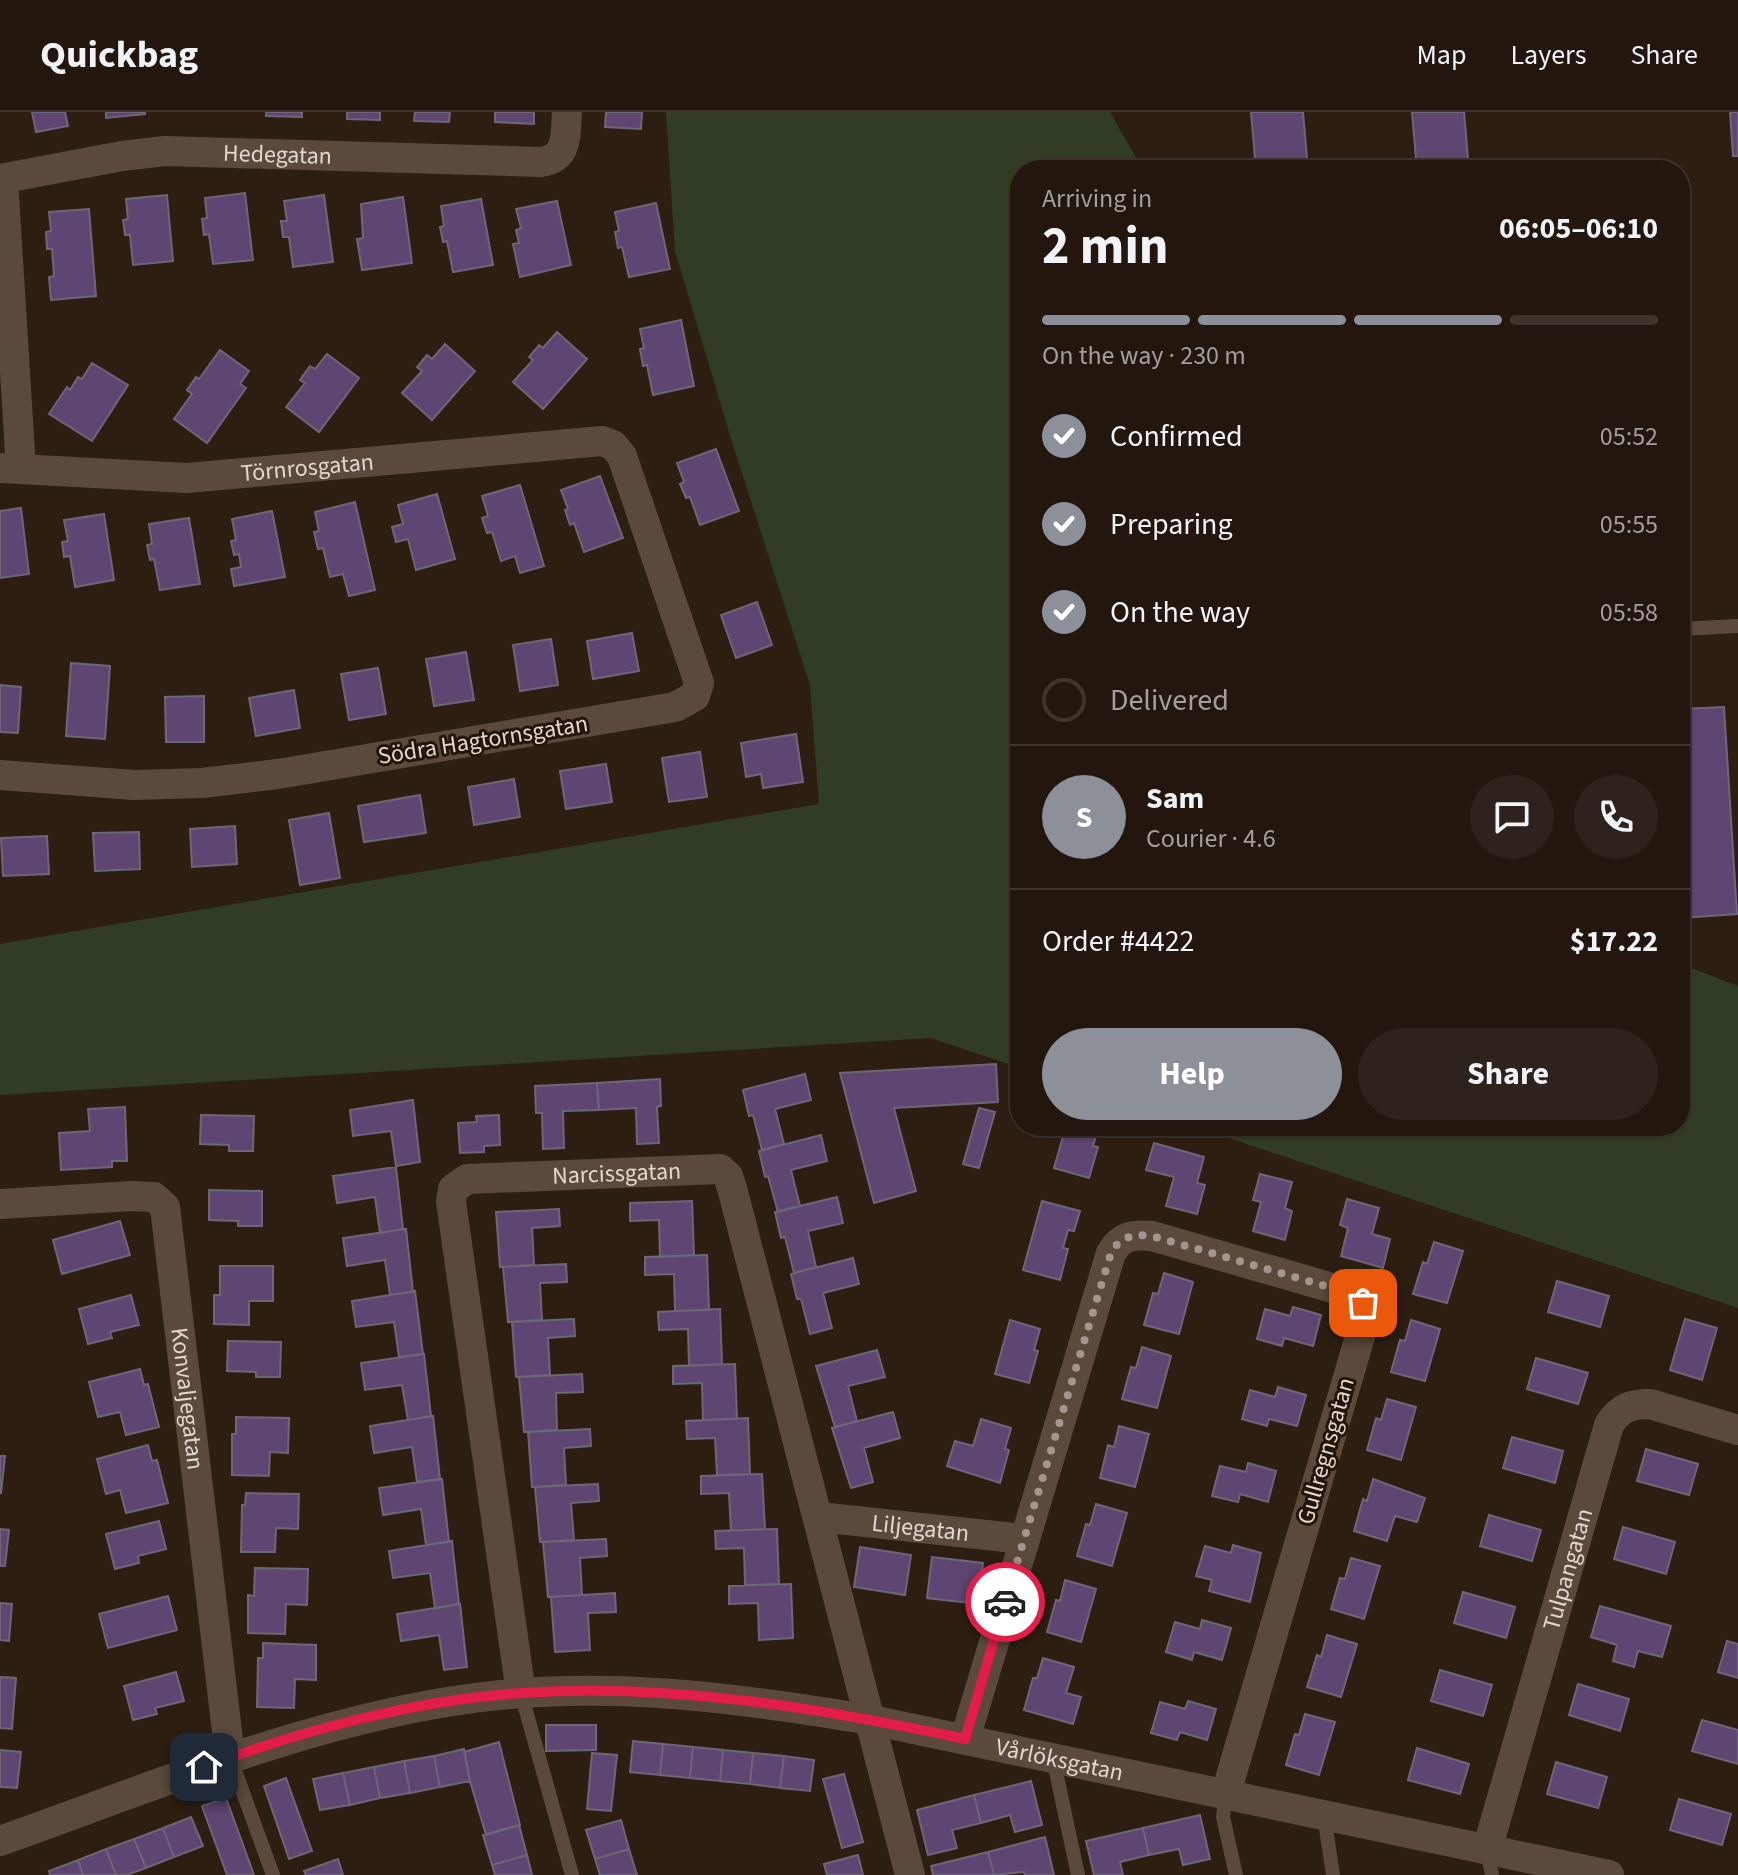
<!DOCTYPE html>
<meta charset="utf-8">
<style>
:root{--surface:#22160e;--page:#2e231c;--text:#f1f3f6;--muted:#a29f9e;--line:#3f352e;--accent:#8c9099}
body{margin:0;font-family:"Source Sans 3",sans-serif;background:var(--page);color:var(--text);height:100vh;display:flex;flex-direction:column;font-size:30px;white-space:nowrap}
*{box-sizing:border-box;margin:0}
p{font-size:26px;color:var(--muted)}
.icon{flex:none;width:44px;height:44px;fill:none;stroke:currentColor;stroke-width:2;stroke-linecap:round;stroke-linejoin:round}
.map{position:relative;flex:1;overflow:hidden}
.side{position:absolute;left:1010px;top:48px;width:680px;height:976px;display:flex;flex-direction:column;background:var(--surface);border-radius:32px;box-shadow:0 2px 6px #0004,0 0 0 2px var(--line)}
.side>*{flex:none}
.pin{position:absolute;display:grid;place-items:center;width:68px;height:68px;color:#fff;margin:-34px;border-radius:16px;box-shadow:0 4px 12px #0006}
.courier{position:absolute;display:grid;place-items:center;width:80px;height:80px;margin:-40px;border:6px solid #e11d48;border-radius:50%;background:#fff;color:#222;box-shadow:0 2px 10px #0007}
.summary em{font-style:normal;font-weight:700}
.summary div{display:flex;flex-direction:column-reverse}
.summary{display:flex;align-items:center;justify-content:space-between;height:136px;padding:0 32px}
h1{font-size:52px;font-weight:700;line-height:60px}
.bar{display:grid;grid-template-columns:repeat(4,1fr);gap:12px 8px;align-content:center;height:96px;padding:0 32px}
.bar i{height:10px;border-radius:6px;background:var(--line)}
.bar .active{background:var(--accent)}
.bar p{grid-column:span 4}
.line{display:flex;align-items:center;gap:20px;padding:0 32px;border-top:2px solid var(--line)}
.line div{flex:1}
.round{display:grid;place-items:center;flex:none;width:84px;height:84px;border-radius:42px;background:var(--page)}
ol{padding:0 32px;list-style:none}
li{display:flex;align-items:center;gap:24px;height:88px}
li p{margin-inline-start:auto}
li .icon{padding:8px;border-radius:50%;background:var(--accent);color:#fff;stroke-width:4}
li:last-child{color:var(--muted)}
li i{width:44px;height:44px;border:4px solid var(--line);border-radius:50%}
.primary-button{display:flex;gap:16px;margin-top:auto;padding:16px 32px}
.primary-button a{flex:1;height:92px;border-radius:48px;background:var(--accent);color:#fff;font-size:32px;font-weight:700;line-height:92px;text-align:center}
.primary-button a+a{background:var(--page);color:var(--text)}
header{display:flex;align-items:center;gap:48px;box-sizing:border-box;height:112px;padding:0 40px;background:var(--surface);border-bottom:2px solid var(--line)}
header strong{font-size:38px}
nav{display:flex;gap:44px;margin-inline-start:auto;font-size:28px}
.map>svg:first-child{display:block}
.green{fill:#303d24}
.building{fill:#5d4671;stroke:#6f6578;stroke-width:2}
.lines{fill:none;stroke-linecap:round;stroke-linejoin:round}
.service{stroke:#5b493c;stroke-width:14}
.minor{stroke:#5b493c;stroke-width:30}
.done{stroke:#a3968e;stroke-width:8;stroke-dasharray:0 14.4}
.route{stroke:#e11d48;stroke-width:10}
.labels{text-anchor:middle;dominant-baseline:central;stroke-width:6;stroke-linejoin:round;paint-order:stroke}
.street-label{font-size:24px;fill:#e2d7d0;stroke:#231509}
</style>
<header>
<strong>Quickbag</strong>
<nav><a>Map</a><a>Layers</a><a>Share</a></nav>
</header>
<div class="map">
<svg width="1738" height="1763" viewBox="0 0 1738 1763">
<rect width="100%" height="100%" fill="#2d1e12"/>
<path class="green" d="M666 0H1110L1143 58H1020V956L931 926 0 983V832L819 692 810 573 731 327 675 139Z
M1680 848 1686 854 1738 874V1196L1193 1014H1680Z"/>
<path class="building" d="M32 0H65L68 14 36 20Z
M106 0H145V2L106 6Z
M266 0H302V5L266 4Z
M347 0H380V8L347 7Z
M415 0H450L449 10 414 9Z
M495 0H534V12L495 10Z
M606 0H642L641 17 605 15Z
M1251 0H1303L1308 58H1256Z
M1412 0H1464L1469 58H1417Z
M1730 0H1738V44H1733Z
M245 81 253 148 213 152 209 122 204 123 202 107 207 106 205 86Z
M167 83 173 149 133 153 130 123H125L123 108 128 107 126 87Z
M324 83 333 150 293 155 289 125H283L281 109H287L284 89Z
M403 85 412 151 362 158 357 127 363 126 361 92Z
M481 87 493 153 453 160 447 129 443 130 440 115 444 114 441 94Z
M557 89 571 153 520 165 513 132 519 131 516 118 521 116 516 97Z
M656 91 670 157 629 165 622 135 618 136 615 120 619 119 615 100Z
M89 97 96 184 51 188 49 165 54 164 52 137H47L46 120 51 119 49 100Z
M681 208 694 274 653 283 647 253 643 254 640 237 644 236 640 217Z
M557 220 587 247 543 297 513 270 533 248 529 245 539 233 543 236Z
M445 232 475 259 432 308 402 281 422 259 417 255 427 243 432 247Z
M220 238 249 259 240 272 246 276 207 331 174 307 192 282 187 278 196 265 199 267Z
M327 242 359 266 319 320 286 295 305 271 300 268 310 254 315 257Z
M92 251 128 273 92 329 49 302 67 275 70 278 78 265 82 267Z
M716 337 739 399 700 413 690 385 686 386 680 372 684 370 677 351Z
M600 364 623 426 584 440 574 411 570 413 565 398 568 397 561 378Z
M520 373 544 454 520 461 515 444 501 449 492 420 487 421 482 406 488 404 482 384Z
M437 382 455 447 416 458 408 427 396 430 392 415 403 412 398 393Z
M355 390 375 478 349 484 343 462 330 465 323 436 318 437 314 420 319 419 315 400Z
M21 396 29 462 0 466V399Z
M272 399 285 465 234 474 231 457 241 455 239 442 234 443 231 429 236 428 232 407Z
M104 402 114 468 75 475 70 444 64 445 62 430 68 429 64 408Z
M189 406 200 472 160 478 154 447 150 448 147 433 152 432 149 412Z
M757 490 772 533 736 546 721 503Z
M632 521 639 559 593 567 587 529Z
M551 527 558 573 520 579 513 533Z
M466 540 474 588 434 594 426 547Z
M71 551 110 554 105 627 66 624Z
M378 556 386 602 349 608 341 562Z
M0 573 21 575 18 621 0 620Z
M294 578 300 616 256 624 249 586Z
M204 584V630H166L165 585Z
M1724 595 1737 802 1682 806 1680 597Z
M796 622 803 670 763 676 761 662 746 665 741 631Z
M700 640 707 685 669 690 662 646Z
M606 652 612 690 566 697 560 659Z
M514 667 520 705 474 713 468 675Z
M420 683 426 721 364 730 358 694Z
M329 701 340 766 300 773 289 708Z
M235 714 237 752 192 755 190 717Z
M139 720 140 757 95 759 93 721Z
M47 724 49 762 3 764 1 726Z
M996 952 998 990 894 996 916 1079 874 1091 840 961Z
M805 962 811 988 775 997 784 1032 762 1038 753 1003 749 1004 743 978Z
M660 967 661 994 657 995 659 1031 637 1032 636 996 599 998 597 971Z
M597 971 599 998 563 999 564 1036 543 1037 542 1001H536L535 974Z
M413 988 420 1050 396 1054 391 1019 353 1024 350 998Z
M125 995 127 1049H112V1055L61 1058 59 1021 90 1019 88 997Z
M979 996 995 1000 979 1056 963 1052Z
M201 1003 254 1004 253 1039H229V1033L200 1032Z
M499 1003 500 1033 484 1034V1040L460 1041 458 1011 477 1010 476 1004Z
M1066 1014H1099L1093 1034 1098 1035 1089 1066 1054 1056Z
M821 1023 827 1049 791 1058 800 1094 778 1100 768 1064 765 1065 759 1039Z
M1154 1031 1204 1045 1197 1071 1205 1073 1197 1102 1166 1094 1174 1065 1146 1058Z
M396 1055 403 1117 380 1121 375 1085 337 1091 333 1064Z
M1260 1062 1292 1070 1285 1096 1292 1099 1285 1128 1253 1119 1261 1090 1253 1088Z
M209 1078 262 1079V1114H238V1109L209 1108Z
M837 1085 843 1111 808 1119 816 1155 794 1161 785 1125 781 1126 775 1100Z
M1347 1087 1379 1096 1372 1122 1390 1127 1383 1156 1341 1144 1348 1116 1340 1113Z
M692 1089 694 1143 660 1145 659 1108 630 1109V1091Z
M1042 1089 1080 1099 1074 1119 1068 1118 1063 1136 1068 1137 1060 1168 1023 1158Z
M559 1097 560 1114 532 1116 534 1153 500 1155 496 1100Z
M120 1109 130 1143 62 1162 53 1128Z
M406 1117 413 1180 390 1183 385 1148 347 1154 343 1126Z
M1434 1130 1463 1139 1447 1191 1413 1182 1423 1150 1427 1152Z
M707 1143 709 1198 675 1199 674 1162 645 1163V1145Z
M853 1146 859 1172 823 1181 832 1216 810 1222 801 1187H797L791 1162Z
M566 1152 567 1170 540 1171 542 1208 508 1210 503 1155Z
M220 1154H273V1189H249V1213L214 1212V1183H220Z
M1164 1161 1193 1170 1179 1222 1144 1213 1153 1181 1158 1182Z
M1557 1169 1609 1184 1600 1215 1548 1200Z
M415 1179 423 1242 399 1245 394 1210 356 1215 352 1189Z
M131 1183 139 1213 110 1220 112 1226 88 1232 79 1197Z
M1293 1195 1321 1203 1313 1234 1284 1226 1282 1234 1257 1227 1265 1197 1290 1204Z
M720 1197 722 1252 689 1254 688 1217 659 1218 658 1200Z
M574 1207 575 1224 548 1226 550 1263 516 1265 512 1210Z
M1685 1207 1717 1216 1702 1268 1670 1258Z
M1010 1208 1040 1217 1034 1238 1038 1239 1029 1271 995 1262Z
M1411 1208 1440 1217 1425 1269 1391 1260 1400 1228 1405 1229Z
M228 1229 281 1230 280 1265H256V1260L227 1259Z
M1142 1235 1171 1244 1157 1296 1122 1287 1131 1255 1136 1256Z
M877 1238 885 1265 848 1274 857 1309 835 1315 816 1254Z
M424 1242 431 1304 408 1308 402 1273 365 1278 361 1251Z
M1536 1246 1588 1261 1578 1292 1527 1277Z
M735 1252 737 1307 703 1308 702 1271 673 1272V1254Z
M140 1257 144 1273 148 1272 159 1315 126 1323 120 1300 98 1305 89 1270Z
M582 1262 583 1280 556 1281 557 1318 524 1320 519 1265Z
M1278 1275 1306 1283 1297 1314 1269 1307 1267 1314 1242 1307 1250 1278 1275 1285Z
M1387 1287 1416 1295 1401 1348 1367 1338 1376 1306 1381 1308Z
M893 1300 900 1326 864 1336 873 1370 851 1376 832 1316Z
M433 1304 440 1367 417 1370 412 1335 374 1341 370 1314Z
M236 1305 289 1306 288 1341 270 1340 269 1364 232 1363V1322H236Z
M748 1306 750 1362 717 1363 715 1326 687 1327 686 1309Z
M981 1307 1011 1316 1005 1337 1009 1338 1000 1371 947 1354 955 1329 973 1334Z
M1119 1314 1149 1322 1135 1375 1100 1366 1108 1333 1114 1335Z
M590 1317 591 1334 564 1336 566 1373 532 1375 528 1320Z
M1512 1325 1563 1339 1555 1371 1503 1356Z
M148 1333 152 1349 157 1348 168 1391 126 1401 120 1378 106 1382 97 1347Z
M1646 1337 1698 1352 1689 1383 1637 1369Z
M0 1344H5L1 1381H0Z
M1248 1351 1276 1359 1268 1390 1240 1382 1238 1390 1212 1384 1220 1354 1246 1360Z
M762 1362 765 1417 731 1419 729 1381 701 1382V1364Z
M442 1367 449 1430 426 1433 421 1397 383 1403 379 1376Z
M1373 1367 1425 1386 1417 1410 1395 1404 1387 1429 1354 1419 1363 1387 1367 1389Z
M598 1372 599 1389 571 1391 574 1428 540 1430 535 1375Z
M246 1381 299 1382 298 1417 276 1416 275 1440H241L242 1393H245Z
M1096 1392 1127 1401 1112 1454 1077 1444 1086 1412 1090 1413Z
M1489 1403 1541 1418 1532 1449 1480 1434Z
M159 1409 166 1437 138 1444 139 1451 115 1457 106 1422Z
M1623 1415 1675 1430 1666 1462 1614 1447Z
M0 1417 9 1418 5 1454H0Z
M777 1417 779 1472 745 1473 744 1436 716 1437 715 1419Z
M606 1427 607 1444 580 1446 582 1483 548 1485 543 1430Z
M452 1429 459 1492 435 1496 430 1461 393 1466 389 1439Z
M1233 1433 1261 1441 1250 1490 1209 1479 1212 1468 1196 1464 1205 1434 1231 1441Z
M860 1435 911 1443 905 1483 854 1475Z
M932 1445 983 1451 978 1492 927 1486Z
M1351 1446 1380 1454 1364 1507 1331 1497 1340 1466 1345 1467Z
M255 1456 308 1457 307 1493 286 1492 285 1522 248 1521V1483L254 1484Z
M1065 1468 1096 1477 1081 1530 1047 1520 1056 1488 1060 1489Z
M791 1472 793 1526 759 1528 758 1491 729 1492V1474Z
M1463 1480 1515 1495 1506 1526 1454 1511Z
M615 1481 616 1500 588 1501 590 1538 555 1540 551 1485Z
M168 1484 177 1518 108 1536 99 1502Z
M0 1491 12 1492 9 1529 0 1528Z
M460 1492 467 1555 444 1558 439 1523 401 1529 397 1502Z
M1600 1494 1671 1514 1662 1545 1638 1539 1634 1555 1613 1549 1617 1533 1591 1525Z
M1202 1508 1231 1516 1222 1548 1194 1540 1192 1548 1166 1540 1175 1510 1200 1517Z
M1327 1523 1357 1532 1341 1585 1307 1575 1317 1543 1321 1545Z
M1727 1529 1738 1532V1566L1718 1560Z
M263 1531 316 1533V1568L295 1567 294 1596 257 1595 258 1546H263Z
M1043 1546 1074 1555 1066 1581 1081 1585 1073 1612 1024 1598 1033 1566H1037Z
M1440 1558 1492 1573 1483 1604 1431 1589Z
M176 1560 184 1589 155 1596 157 1602 133 1608 124 1574Z
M0 1565 16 1566 12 1617 0 1616Z
M1578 1572 1629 1587 1620 1619 1569 1603Z
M1188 1589 1216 1597 1207 1628 1180 1620 1177 1628 1151 1621 1160 1590 1185 1597Z
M1305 1602 1335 1610 1319 1663 1286 1653 1295 1622 1299 1623Z
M1702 1608 1738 1618V1652L1692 1639Z
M546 1613H596V1638L546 1639Z
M633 1629 663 1632 660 1663 630 1660Z
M499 1630 520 1713 486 1723 470 1669 464 1640Z
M663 1632 693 1635 690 1666 660 1663Z
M693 1635 723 1638 720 1669 690 1666Z
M1417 1636 1469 1652 1460 1682 1408 1668Z
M464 1637 470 1669 440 1675 434 1644Z
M0 1638 21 1640 17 1676 0 1675Z
M723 1638 753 1641 750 1672 720 1669Z
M592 1641 617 1643 611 1699 587 1697Z
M753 1641 784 1644 780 1676 750 1672Z
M434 1644 440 1675 410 1681 404 1649Z
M784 1644 814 1648 810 1679 780 1676Z
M404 1649 410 1681 380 1686 374 1655Z
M1556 1650 1607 1665 1598 1696 1547 1682Z
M374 1655 380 1686 350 1693 343 1661Z
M343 1661 350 1693 320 1698 313 1667Z
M844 1662 863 1730 842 1736 823 1667Z
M286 1666 312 1739 289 1747 264 1674Z
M1031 1669 1042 1713 1015 1720 1010 1703 981 1711 974 1683Z
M974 1683 981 1711 952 1718 957 1736 928 1743 917 1698Z
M226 1686 254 1763H227L202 1694Z
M1679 1687 1731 1702 1722 1733 1670 1718Z
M1200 1703 1210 1747 1183 1753 1179 1737 1149 1743 1143 1716Z
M191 1705 203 1734 174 1745 163 1716Z
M621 1708 629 1737 595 1747 586 1718Z
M519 1713 527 1743 492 1753 483 1723Z
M163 1716 174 1745 146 1756 134 1727Z
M1143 1716 1149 1743 1120 1750 1123 1763H1094L1086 1729Z
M1045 1725 1054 1763H1025L1024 1760 994 1763 988 1740Z
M134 1727 146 1756 127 1763H116L106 1737Z
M106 1737 116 1763H83L78 1748Z
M629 1737 637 1763H600L595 1747Z
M988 1740 994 1763H933L931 1754Z
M527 1743 532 1763H495L492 1753Z
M858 1743 863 1763H827L824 1752Z
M338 1747 343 1763H306L304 1759Z
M78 1748 83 1763H50L49 1759Z"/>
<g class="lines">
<path class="service" d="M1680 517 1738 514
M521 1581 572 1763
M230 1645 273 1763
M1053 1646 1078 1763
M1226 1681 1223 1705 1236 1763
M1324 1703 1333 1763
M1487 1738 1492 1763"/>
<g class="minor">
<path id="s1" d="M0 67 122 44 165 39 541 50C569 46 565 23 567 0"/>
<path d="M3 67 21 357"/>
<path id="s2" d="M0 356 187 366 602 329 613 333 622 344 699 571 695 584 675 595 278 662 202 671 134 673 0 663"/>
<path id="s3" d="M0 1092 132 1084 154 1085 165 1095 230 1645"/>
<path id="s4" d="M819 1405 1024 1427"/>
<path id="s5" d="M521 1581 451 1090 453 1077 467 1067 720 1057 728 1064 732 1076 910 1763"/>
<path d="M965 1627 1111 1141C1121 1124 1133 1122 1152 1124L1350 1181C1363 1188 1367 1196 1364 1211L1226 1681"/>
<path id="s6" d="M0 1729C155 1674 310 1608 474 1586 606 1568 740 1586 871 1608L1609 1763"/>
<path id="s7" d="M1487 1738 1609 1313C1619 1296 1631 1292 1650 1292L1738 1318"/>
</g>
</g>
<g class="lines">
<path class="done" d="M1005 1490 1111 1141C1121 1124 1133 1122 1152 1124L1350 1181 1363 1191"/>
<path class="route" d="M204 1655C303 1618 416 1588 522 1581 672 1571 819 1596 965 1627L1005 1490"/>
</g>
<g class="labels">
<g class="street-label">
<text stroke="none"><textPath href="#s1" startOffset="280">Hedegatan</textPath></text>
<text stroke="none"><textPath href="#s2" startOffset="308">Törnrosgatan</textPath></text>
<text transform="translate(483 628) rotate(-9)">Södra Hagtornsgatan</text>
<text stroke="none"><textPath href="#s5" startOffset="676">Narcissgatan</textPath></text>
<text stroke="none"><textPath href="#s3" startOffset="362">Konvaljegatan</textPath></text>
<text transform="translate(1326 1339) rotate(-74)">Gullregnsgatan</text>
<text stroke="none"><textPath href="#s4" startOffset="102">Liljegatan</textPath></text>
<text stroke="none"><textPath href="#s7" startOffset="292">Tulpangatan</textPath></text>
<text stroke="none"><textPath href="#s6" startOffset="1088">Vårlöksgatan</textPath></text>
</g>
</g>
</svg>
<div class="pin" style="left:1363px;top:1191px;background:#ea580c"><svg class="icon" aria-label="bag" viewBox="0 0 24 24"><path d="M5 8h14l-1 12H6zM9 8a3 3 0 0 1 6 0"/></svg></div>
<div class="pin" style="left:204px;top:1655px;background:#1f2937"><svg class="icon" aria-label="home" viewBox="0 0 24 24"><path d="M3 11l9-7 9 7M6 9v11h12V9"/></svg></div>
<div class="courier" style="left:1005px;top:1490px"><svg class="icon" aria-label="car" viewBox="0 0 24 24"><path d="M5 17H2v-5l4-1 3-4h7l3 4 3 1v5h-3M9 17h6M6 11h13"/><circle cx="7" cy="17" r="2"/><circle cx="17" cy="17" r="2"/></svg></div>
<section class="side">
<div class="summary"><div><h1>2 min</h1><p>Arriving in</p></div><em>06:05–06:10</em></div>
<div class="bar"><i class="active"></i><i class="active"></i><i class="active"></i><i></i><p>On the way · 230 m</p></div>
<ol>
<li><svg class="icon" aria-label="check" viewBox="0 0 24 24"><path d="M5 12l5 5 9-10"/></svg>Confirmed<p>05:52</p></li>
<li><svg class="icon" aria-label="check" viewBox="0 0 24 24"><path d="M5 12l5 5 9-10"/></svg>Preparing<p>05:55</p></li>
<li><svg class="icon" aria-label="check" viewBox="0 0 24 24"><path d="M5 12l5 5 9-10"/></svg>On the way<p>05:58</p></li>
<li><i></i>Delivered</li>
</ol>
<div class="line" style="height:144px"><b class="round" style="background:var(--accent);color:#fff">S</b><div><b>Sam</b><p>Courier · 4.6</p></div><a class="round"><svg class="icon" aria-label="chat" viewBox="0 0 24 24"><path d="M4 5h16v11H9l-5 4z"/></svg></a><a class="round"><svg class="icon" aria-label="phone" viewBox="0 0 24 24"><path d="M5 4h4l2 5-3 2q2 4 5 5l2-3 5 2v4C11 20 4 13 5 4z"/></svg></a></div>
<div class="line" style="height:104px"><div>Order #4422</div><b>$17.22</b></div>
<div class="primary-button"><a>Help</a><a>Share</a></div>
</section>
</div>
